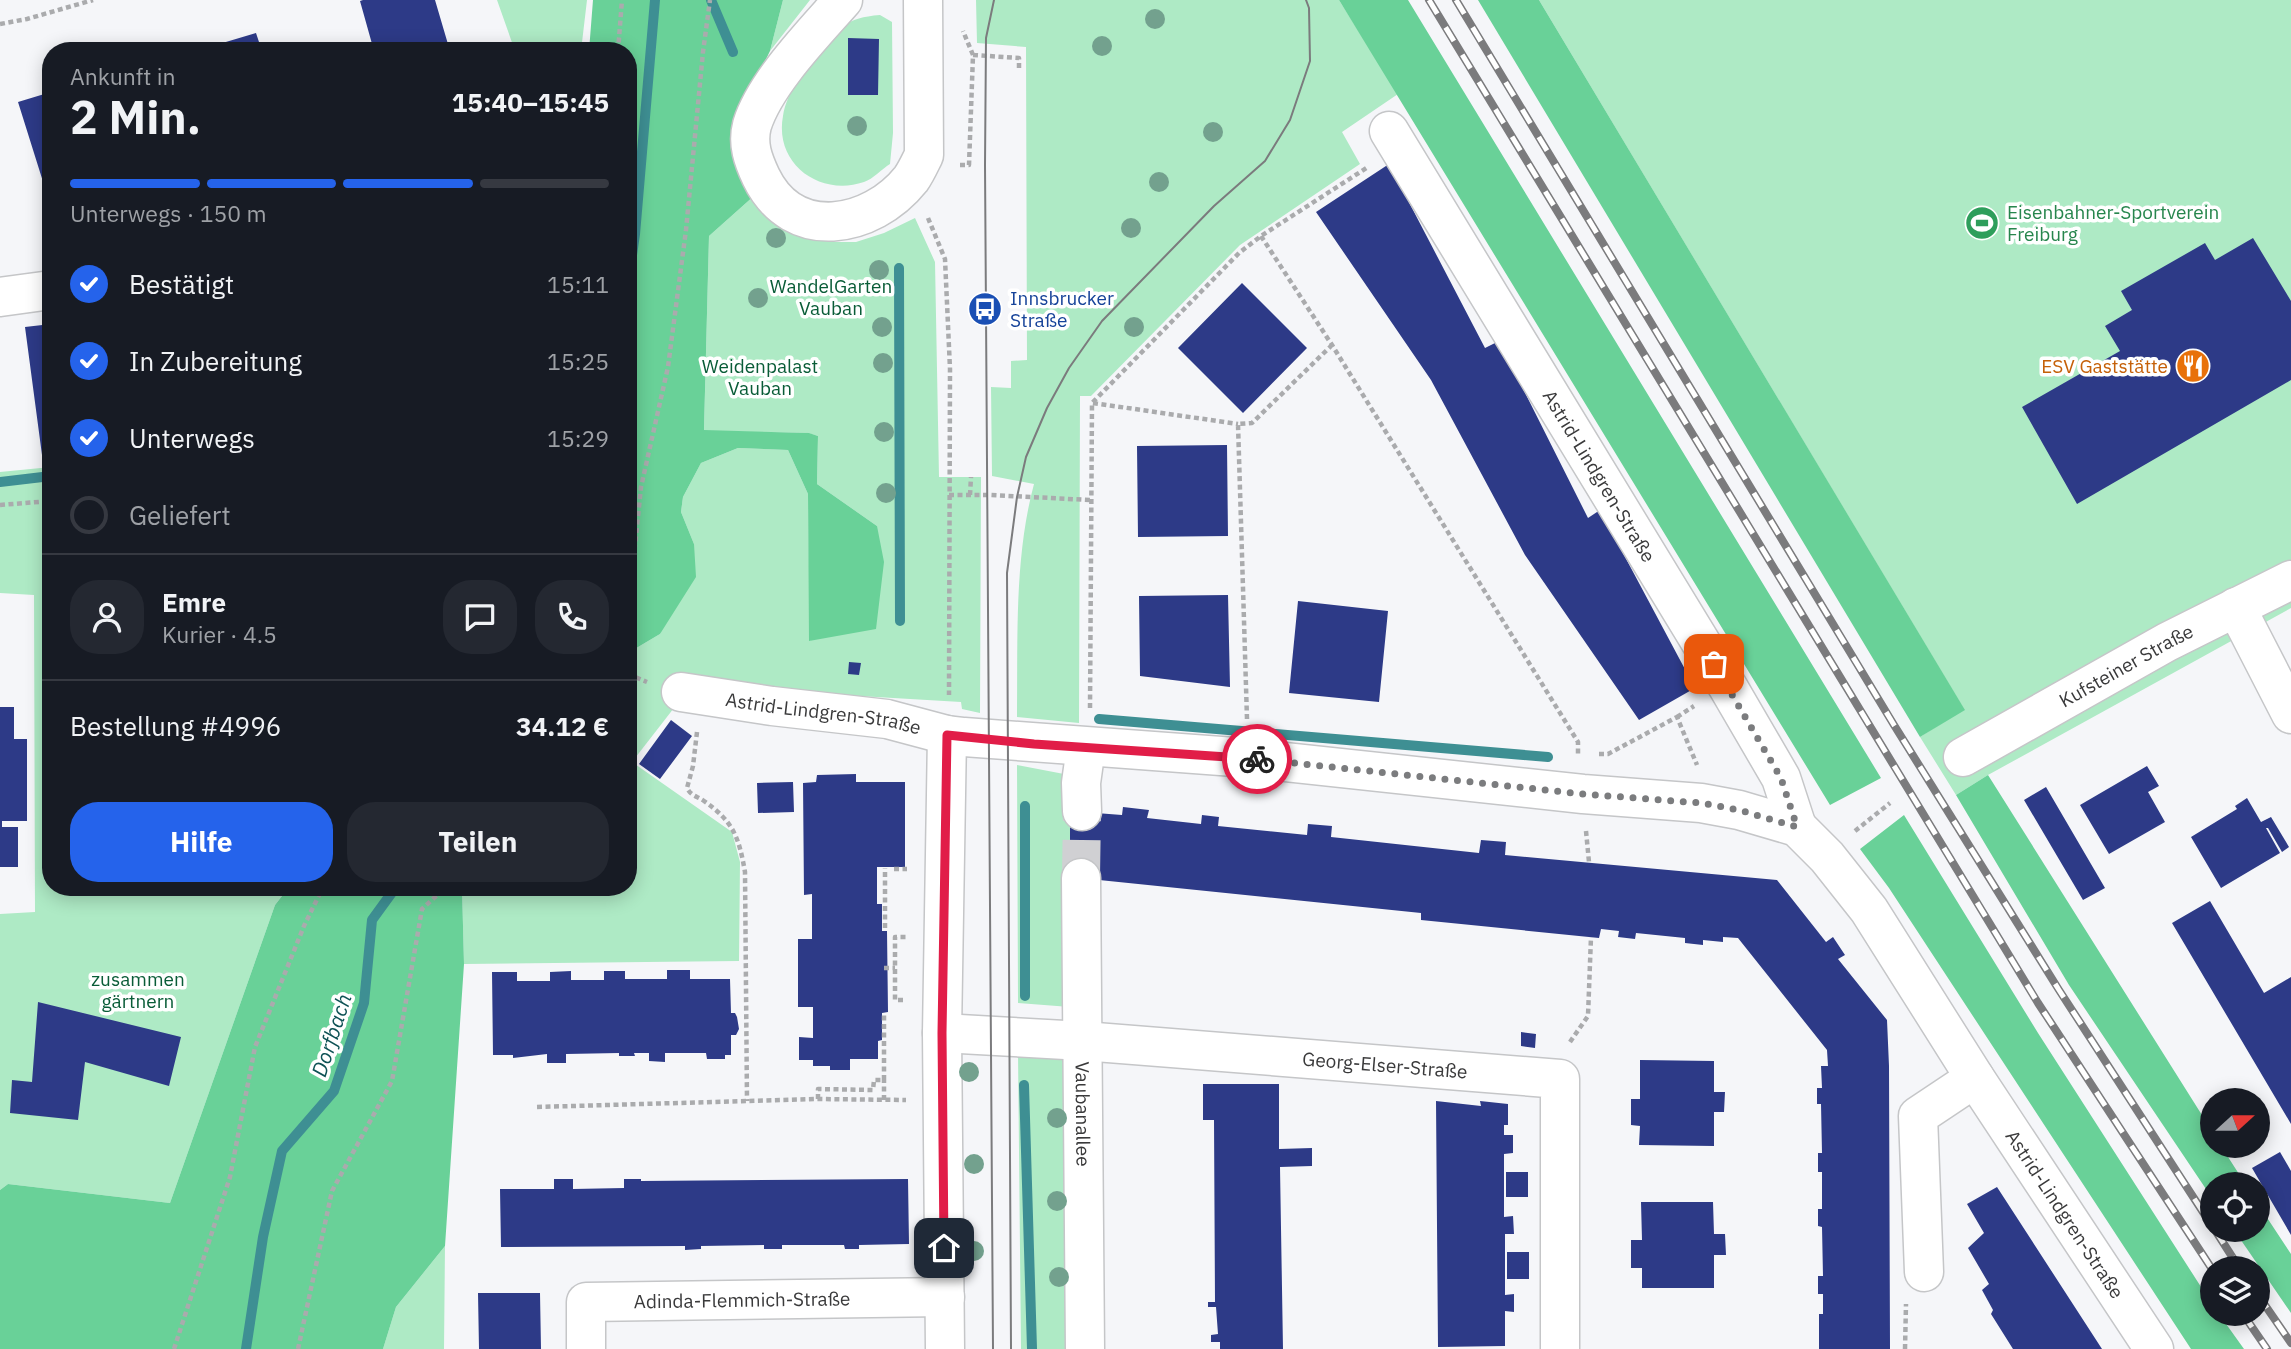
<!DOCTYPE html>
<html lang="de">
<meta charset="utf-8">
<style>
:root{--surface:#171b24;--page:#242831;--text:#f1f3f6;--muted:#9ea1a6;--line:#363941;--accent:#2563eb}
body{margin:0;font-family:"IBM Plex Sans",sans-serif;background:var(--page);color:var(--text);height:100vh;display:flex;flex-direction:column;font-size:26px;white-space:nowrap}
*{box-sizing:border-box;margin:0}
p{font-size:23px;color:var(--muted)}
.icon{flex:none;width:38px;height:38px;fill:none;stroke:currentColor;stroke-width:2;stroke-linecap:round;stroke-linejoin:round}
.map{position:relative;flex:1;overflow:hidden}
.details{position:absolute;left:42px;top:42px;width:595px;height:854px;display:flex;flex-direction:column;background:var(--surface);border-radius:28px;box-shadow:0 4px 18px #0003}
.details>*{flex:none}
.needle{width:46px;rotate:69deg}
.fabs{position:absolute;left:2200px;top:1088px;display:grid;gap:14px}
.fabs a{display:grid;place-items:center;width:70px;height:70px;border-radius:50%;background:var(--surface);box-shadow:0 4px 18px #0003;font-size:35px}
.pin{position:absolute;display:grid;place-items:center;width:60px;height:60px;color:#fff;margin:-30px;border-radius:14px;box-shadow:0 4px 10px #0006}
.courier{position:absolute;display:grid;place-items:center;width:70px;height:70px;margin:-35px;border:5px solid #e11d48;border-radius:50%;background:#fff;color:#222;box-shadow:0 2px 9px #0007}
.overview em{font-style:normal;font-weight:700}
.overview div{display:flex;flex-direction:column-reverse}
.overview{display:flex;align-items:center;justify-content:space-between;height:119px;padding:0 28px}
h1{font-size:46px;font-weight:700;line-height:52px}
.bar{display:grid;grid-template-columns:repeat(4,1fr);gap:10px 7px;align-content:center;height:84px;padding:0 28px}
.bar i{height:9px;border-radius:5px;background:var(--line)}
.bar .on{background:var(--accent)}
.bar p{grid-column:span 4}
.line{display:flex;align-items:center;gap:18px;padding:0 28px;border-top:2px solid var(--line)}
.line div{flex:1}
.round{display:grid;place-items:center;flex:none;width:74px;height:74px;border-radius:28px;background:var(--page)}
ol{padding:0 28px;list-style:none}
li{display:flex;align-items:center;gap:21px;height:77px}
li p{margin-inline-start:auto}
li .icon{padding:7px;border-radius:50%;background:var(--accent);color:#fff;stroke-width:4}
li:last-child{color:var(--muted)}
li i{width:38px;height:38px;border:4px solid var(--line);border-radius:50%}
.primary-button{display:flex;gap:14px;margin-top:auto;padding:14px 28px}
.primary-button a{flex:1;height:80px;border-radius:28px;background:var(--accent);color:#fff;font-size:28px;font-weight:700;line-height:80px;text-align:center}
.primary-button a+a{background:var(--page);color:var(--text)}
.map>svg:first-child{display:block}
.green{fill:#aeeac5}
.forest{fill:#69d198}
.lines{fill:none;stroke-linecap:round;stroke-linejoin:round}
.stream{stroke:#3e8f93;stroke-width:10}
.building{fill:#2d3a87}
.minor-tunnel{stroke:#d0d0d3;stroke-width:38;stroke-dasharray:38 19;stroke-linecap:butt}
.minor-casing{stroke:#c5c6c8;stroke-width:41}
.path{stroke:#aaabad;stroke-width:4.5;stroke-dasharray:5 3.5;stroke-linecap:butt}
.minor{stroke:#fff;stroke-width:38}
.tram{stroke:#7b7b7d;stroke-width:2}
.rail-casing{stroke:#7b7b7d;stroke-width:8}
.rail{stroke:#fff;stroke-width:5;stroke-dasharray:16;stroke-linecap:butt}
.tree{fill:#73a18e}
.done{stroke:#7b7c7e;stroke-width:7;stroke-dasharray:0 12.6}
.route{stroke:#e11d48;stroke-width:9}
.labels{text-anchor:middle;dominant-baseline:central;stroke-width:7;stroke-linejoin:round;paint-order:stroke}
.leisure-label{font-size:19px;fill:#27864d;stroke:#fff;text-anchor:start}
.park-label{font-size:19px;fill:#095c37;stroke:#fff}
.transit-label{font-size:19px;fill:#164399;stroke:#fff;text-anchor:start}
.food-label{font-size:19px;fill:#c56008;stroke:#fff;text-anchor:end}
.street-label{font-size:19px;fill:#3a3a3b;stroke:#fff}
.water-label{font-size:21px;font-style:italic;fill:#0e5255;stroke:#fff}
</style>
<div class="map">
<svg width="2291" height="1349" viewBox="0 0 2291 1349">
<rect width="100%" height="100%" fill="#f5f6f9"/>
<path class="green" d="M497 0H587L581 51H515Z
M783 0H810L770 51Z
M976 0H1339L1398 94 1342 132 1360 164 1240 245 1091 396H1080L1079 723 1017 717C1018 640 1014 558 1034 484L992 476 991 387 1011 388V361L1027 360 1026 47 977 43Z
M1539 0H2291V608L1988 775 1956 795 1920 737 1964 709Z
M880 15 892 22 893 133 890 164C882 169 873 179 864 182 820 197 774 164 783 116 787 91 804 71 820 52 842 26 845 18 880 15Z
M755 195 802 236 832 242H856L884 233 915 218 935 262 939 477H981L980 713 962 709 961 702 691 686 632 762 732 832 740 862 739 961 464 964 462 887H628V653L660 634 694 544 681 512 683 497 701 463 738 448 788 450 808 494 810 641 877 526 817 484 818 436 808 433 704 431 709 236Z
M51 467V887H289L275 905 170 1203 8 1184 0 1190V914L35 912 34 595 0 593V472Z
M1017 765 1064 774 1070 811V1007L1018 1003Z
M1018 1052 1067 1058 1068 1349H1021Z
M445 1246 444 1349H383L396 1307Z"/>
<path class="forest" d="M593 0H783L770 51 738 116 755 195 709 236 704 430 809 433 818 436 817 484 877 526 884 562 876 629 809 641 808 494 788 450 738 448 701 463 683 497 681 512 694 544 696 577 660 634 628 653V51H589Z
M1339 0H1408L1881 778 1830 805Z
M1478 0H1539L1965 710 1920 737Z
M1988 775 2212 1131V1146H2221L2246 1185H2212V1198L2069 985 1956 795Z
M1904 815 2038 1033 2212 1304V1314H2219L2244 1349H2191L1889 888 1860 849Z
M289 887H462L464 964 445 1246 396 1307 383 1349H0V1190L8 1184 170 1203 275 905Z
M2258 1204 2291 1254V1313L2234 1230H2258Z"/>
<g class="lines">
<path class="stream" d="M711 0 733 52
M899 268 900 621
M628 283 635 234 655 0
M0 482 51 476
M1099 719 1548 757
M1025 996V806
M1024 1085 1032 1349
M246 1349 263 1237 282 1151 334 1091 364 1003 372 920 396 887"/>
</g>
<path class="building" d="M363 0H435L450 51H374L360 1Z
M256 33 262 51H199V50Z
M848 38 879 39 878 95H848Z
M51 92V204H50L18 102Z
M1389 164 1485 348 1499 341 1588 518 1600 510 1695 688 1639 720 1525 555 1431 380 1316 212Z
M2253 238 2291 301V380L2077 504 2022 407 2120 351 2105 326 2132 310 2121 291 2205 243 2215 260Z
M1242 283 1307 348 1243 413 1178 348Z
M51 324V454L42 455 25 327Z
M1227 445 1228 536 1138 537 1137 446Z
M1228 595 1230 687 1140 676 1139 596Z
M1298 601 1388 611 1379 702 1289 693Z
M849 662 861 663 859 675 848 674Z
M0 707H14V739H27V821H2V827H18V867H0Z
M671 720 692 736 660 779 639 764Z
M2147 766 2159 786 2148 792 2165 822 2109 854 2080 805Z
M856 774V782H905V867H877V904H882V931H887L888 1012 882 1013V1040L878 1041V1059H850V1070H830V1066H813V1060H799V1037L813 1038V1007H798V939H812V894L804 895 803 783 816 782 817 775Z
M793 782 794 812 758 813 757 783Z
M2046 787 2105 888 2083 900 2024 800Z
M2247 798 2261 822 2271 817 2289 847 2282 852 2268 828H2266L2280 853 2221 888 2191 837 2237 809 2235 806Z
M1123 807 1149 810 1147 818 1201 824 1202 815 1219 817 1218 826 1307 835 1308 824 1332 826 1331 837 1479 853 1481 840 1506 842 1505 855 1777 880 1826 942 1833 937 1845 955 1838 959 1887 1020 1889 1066 1890 1349H1819V1314H1823V1294H1818V1276H1823L1822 1227 1818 1226V1209H1822V1172H1818V1153H1822L1821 1104H1817V1088H1822L1821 1066H1828L1827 1050 1738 938 1723 937V942L1703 940V945L1685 943V938L1636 933 1635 939 1618 937 1619 931 1601 929 1599 938 1421 920V913L1070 877V811L1122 815Z
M2210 901 2264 993 2291 977V1124L2172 923Z
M667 970H690V979H730L731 1013H735L737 1017 739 1029 736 1035H731V1055H725V1059H707L706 1053H665V1062L649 1061V1053H634L635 1056H619V1053L566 1054V1063H547V1054L513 1058V1055H493L492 972H517V981H550V972L571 971V980H604V971H625V979H667Z
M38 1002 181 1037 169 1086 85 1062 78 1120 10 1113 12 1080 32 1082Z
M1521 1032 1536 1034 1535 1048 1521 1046Z
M1640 1060 1714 1061V1092H1725L1724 1112H1714V1146L1639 1145 1640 1126 1631 1125V1099H1640Z
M1203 1084H1279V1149L1312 1148V1166L1280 1167 1283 1349H1220V1342H1211V1335L1218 1334 1216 1307H1208V1302H1215L1214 1120H1203Z
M1436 1101 1481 1106 1480 1101 1508 1104V1125H1504V1135H1513V1153L1504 1154V1217L1513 1216 1514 1234H1505V1295L1514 1294V1312L1505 1311V1346L1438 1347Z
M2280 1152 2291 1171V1235L2252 1168Z
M1506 1172H1528V1197H1506Z
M554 1179H573V1189L624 1188V1179H641V1181L908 1179 909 1244 859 1245V1249H845L844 1245H782V1249H764V1245L701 1246V1249L685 1250V1246L501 1247 500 1189H554Z
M1997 1187 2102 1349H2013L1991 1314 1993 1310 1982 1290 1989 1284 1968 1248 1984 1233 1967 1204Z
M1641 1202H1713L1714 1234H1725L1726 1255H1714V1288H1642V1268H1631V1240H1642Z
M1507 1252H1529V1279H1507Z
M478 1293H540L541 1349H479Z"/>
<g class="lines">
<path class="minor-tunnel" d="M1081 878 1082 811"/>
<g class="minor-casing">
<g id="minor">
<path d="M843 0C814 33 765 83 752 125 747 144 753 160 761 177 793 243 871 229 911 179 916 172 920 163 924 155L923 0"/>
<path id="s1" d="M1389 131 1728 687 1781 778 1797 827"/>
<path d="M0 297 51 290"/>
<path d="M2236 607 2291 714"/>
<path id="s2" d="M681 692 772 706 887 719 947 735 964 737 1248 758 1583 794 1701 803 1739 810 1797 827 1827 857 1869 910 1975 1078 2154 1349"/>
<path id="s3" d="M1963 757 2167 642 2291 580"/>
<path d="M1082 811 1081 783 1086 747"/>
<path id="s4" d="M1081 878 1085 1349"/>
<path id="s5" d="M942 1033 1083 1041 1560 1079V1349"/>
<path d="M1924 1272 1918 1116 1975 1078"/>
<path id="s6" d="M586 1349V1302L945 1297"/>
<path d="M945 1349 942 1033 947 735"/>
</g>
</g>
<path class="path" d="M0 24 27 19 93 0
M618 51 622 0
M973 55 1019 58V68
M960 165H969L973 55 963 31
M928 218 945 259 950 369 949 695
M1261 236 1332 345 1578 742V756
M1093 403 1238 424
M949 495H990L1090 500
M970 495 971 477
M0 505 51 501
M628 583 633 566 641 487 668 367 686 230 703 52 710 0
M628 674 647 682
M1090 708 1092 403 1239 253 1261 236 1368 167
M1677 717 1694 706
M1247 719 1238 424 1252 423 1332 345
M697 732 693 766 687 788C691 796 697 796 704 801 734 822 739 838 745 872L747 1101
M1599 754H1608L1677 717 1697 765
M1586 831 1589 862
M1855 831 1890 803
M894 869H907
M885 928V868
M884 968H895
M903 1000H895V937H906
M1570 1042 1588 1016 1591 937
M818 1099V1089L873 1090 874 1080H884V1014
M884 1100V1080
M537 1107 818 1099 906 1100
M174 1349 230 1177 255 1047 304 926 323 887
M298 1349 332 1191 392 1081 422 909 446 887
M1905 1349 1906 1304"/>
<use href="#minor" class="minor"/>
<path class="tram" d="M993 1349 985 165 986 38 994 0
M1011 1349 1007 573 1017 497 1026 457 1047 408 1069 368 1102 321 1214 206 1265 161 1290 120 1310 61 1309 8 1306 0"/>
<g class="rail-casing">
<path id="rail" d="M1429 0 2038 1003 2212 1269
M1456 0 1894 725 2059 990 2212 1226
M2215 1230 2240 1269
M2258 1295 2291 1343
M2243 1314 2267 1349"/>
</g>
<use href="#rail" class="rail"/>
</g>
<g class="tree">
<circle cx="1155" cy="19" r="10"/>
<circle cx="1102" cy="46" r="10"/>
<circle cx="857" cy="126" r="10"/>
<circle cx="1213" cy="132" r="10"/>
<circle cx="1159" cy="182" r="10"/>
<circle cx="1131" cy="228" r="10"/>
<circle cx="776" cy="238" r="10"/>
<circle cx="879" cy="270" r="10"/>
<circle cx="758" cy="298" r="10"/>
<circle cx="882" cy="327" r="10"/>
<circle cx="1134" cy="327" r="10"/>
<circle cx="883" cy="363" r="10"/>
<circle cx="884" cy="432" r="10"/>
<circle cx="886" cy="493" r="10"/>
<circle cx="969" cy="1072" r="10"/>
<circle cx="1057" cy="1118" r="10"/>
<circle cx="974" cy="1164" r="10"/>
<circle cx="1057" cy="1201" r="10"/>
<circle cx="974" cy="1251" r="10"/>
<circle cx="1059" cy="1277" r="10"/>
</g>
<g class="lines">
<path class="done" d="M1257 759 1583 794 1701 803 1739 810 1797 827 1781 778 1714 664"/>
<path class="route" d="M944 1248 942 1033 947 735 1034 744 1257 759"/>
</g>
<defs>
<g id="stadium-disc" transform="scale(1.75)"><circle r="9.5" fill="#2e9e5b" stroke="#fff"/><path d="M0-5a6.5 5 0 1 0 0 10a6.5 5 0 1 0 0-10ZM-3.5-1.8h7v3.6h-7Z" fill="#fff"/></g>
<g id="bus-disc" transform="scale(1.75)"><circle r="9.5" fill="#1a4fb4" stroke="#fff"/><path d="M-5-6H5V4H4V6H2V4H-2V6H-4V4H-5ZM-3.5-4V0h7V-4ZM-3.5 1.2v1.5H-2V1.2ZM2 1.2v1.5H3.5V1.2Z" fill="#fff"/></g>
<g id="restaurant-disc" transform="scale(1.75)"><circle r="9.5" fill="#e8710a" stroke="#fff"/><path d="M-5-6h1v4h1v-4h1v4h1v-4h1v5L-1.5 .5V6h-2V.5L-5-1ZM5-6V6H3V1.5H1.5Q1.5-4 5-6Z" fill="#fff"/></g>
</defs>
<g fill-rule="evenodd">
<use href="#stadium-disc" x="1982" y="223"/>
<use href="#bus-disc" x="985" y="309"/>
<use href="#restaurant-disc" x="2193" y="366"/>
</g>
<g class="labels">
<g class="leisure-label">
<text x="2007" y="212">Eisenbahner-Sportverein<tspan x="2007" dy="22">Freiburg</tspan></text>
</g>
<g class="park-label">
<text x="831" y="286">WandelGarten<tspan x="831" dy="22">Vauban</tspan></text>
<text x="760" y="366">Weidenpalast<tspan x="760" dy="22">Vauban</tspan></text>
<text x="138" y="979">zusammen<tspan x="138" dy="22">gärtnern</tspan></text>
</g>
<g class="transit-label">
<text x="1010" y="298">Innsbrucker<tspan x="1010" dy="22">Straße</tspan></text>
</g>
<g class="food-label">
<text x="2168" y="366">ESV Gaststätte</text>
</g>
<g class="street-label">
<text stroke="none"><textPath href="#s1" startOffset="404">Astrid-Lindgren-Straße</textPath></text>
<text stroke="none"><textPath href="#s3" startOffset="187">Kufsteiner Straße</textPath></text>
<text stroke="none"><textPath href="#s2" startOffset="144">Astrid-Lindgren-Straße</textPath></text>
<text stroke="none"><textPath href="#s5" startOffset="444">Georg-Elser-Straße</textPath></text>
<text stroke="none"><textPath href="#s4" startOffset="236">Vaubanallee</textPath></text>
<text stroke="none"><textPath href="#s2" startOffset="1598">Astrid-Lindgren-Straße</textPath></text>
<text stroke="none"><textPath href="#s6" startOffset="203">Adinda-Flemmich-Straße</textPath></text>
</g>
<g class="water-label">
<text transform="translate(331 1035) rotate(-72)">Dorfbach</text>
</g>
</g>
</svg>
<div class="fabs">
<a><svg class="needle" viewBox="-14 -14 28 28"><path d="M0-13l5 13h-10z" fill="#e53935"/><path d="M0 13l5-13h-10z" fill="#9ea1a6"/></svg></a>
<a><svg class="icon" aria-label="locate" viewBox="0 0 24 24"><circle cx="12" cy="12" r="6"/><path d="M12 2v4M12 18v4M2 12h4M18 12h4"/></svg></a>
<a><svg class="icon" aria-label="layers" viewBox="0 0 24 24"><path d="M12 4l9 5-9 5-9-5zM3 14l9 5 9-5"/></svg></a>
</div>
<div class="pin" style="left:1714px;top:664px;background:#ea580c"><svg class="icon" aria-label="bag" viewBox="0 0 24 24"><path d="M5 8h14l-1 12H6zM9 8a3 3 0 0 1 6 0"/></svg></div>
<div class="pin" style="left:944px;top:1248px;background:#1f2937"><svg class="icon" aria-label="home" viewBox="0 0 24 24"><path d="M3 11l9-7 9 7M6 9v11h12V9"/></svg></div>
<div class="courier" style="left:1257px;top:759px"><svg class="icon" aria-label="bike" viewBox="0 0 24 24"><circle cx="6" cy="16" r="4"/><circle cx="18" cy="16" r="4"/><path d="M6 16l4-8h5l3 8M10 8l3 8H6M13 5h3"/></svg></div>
<section class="details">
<div class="overview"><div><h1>2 Min.</h1><p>Ankunft in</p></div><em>15:40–15:45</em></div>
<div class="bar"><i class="on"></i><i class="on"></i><i class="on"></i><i></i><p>Unterwegs · 150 m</p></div>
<ol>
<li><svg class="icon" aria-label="check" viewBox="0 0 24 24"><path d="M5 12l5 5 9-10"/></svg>Bestätigt<p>15:11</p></li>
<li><svg class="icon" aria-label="check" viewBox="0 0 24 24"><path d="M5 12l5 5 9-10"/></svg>In Zubereitung<p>15:25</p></li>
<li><svg class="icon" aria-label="check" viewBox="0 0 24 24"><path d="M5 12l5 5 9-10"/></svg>Unterwegs<p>15:29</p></li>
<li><i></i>Geliefert</li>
</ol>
<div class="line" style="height:126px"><a class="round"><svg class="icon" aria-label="person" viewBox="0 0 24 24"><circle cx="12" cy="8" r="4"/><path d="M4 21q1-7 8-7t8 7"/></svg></a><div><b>Emre</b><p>Kurier · 4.5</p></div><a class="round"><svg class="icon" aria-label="chat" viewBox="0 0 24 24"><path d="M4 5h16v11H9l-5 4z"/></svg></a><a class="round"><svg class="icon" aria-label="phone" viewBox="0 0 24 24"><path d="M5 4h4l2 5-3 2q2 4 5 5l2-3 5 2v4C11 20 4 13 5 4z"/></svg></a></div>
<div class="line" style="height:91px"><div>Bestellung #4996</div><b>34.12 €</b></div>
<div class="primary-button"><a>Hilfe</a><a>Teilen</a></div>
</section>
</div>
